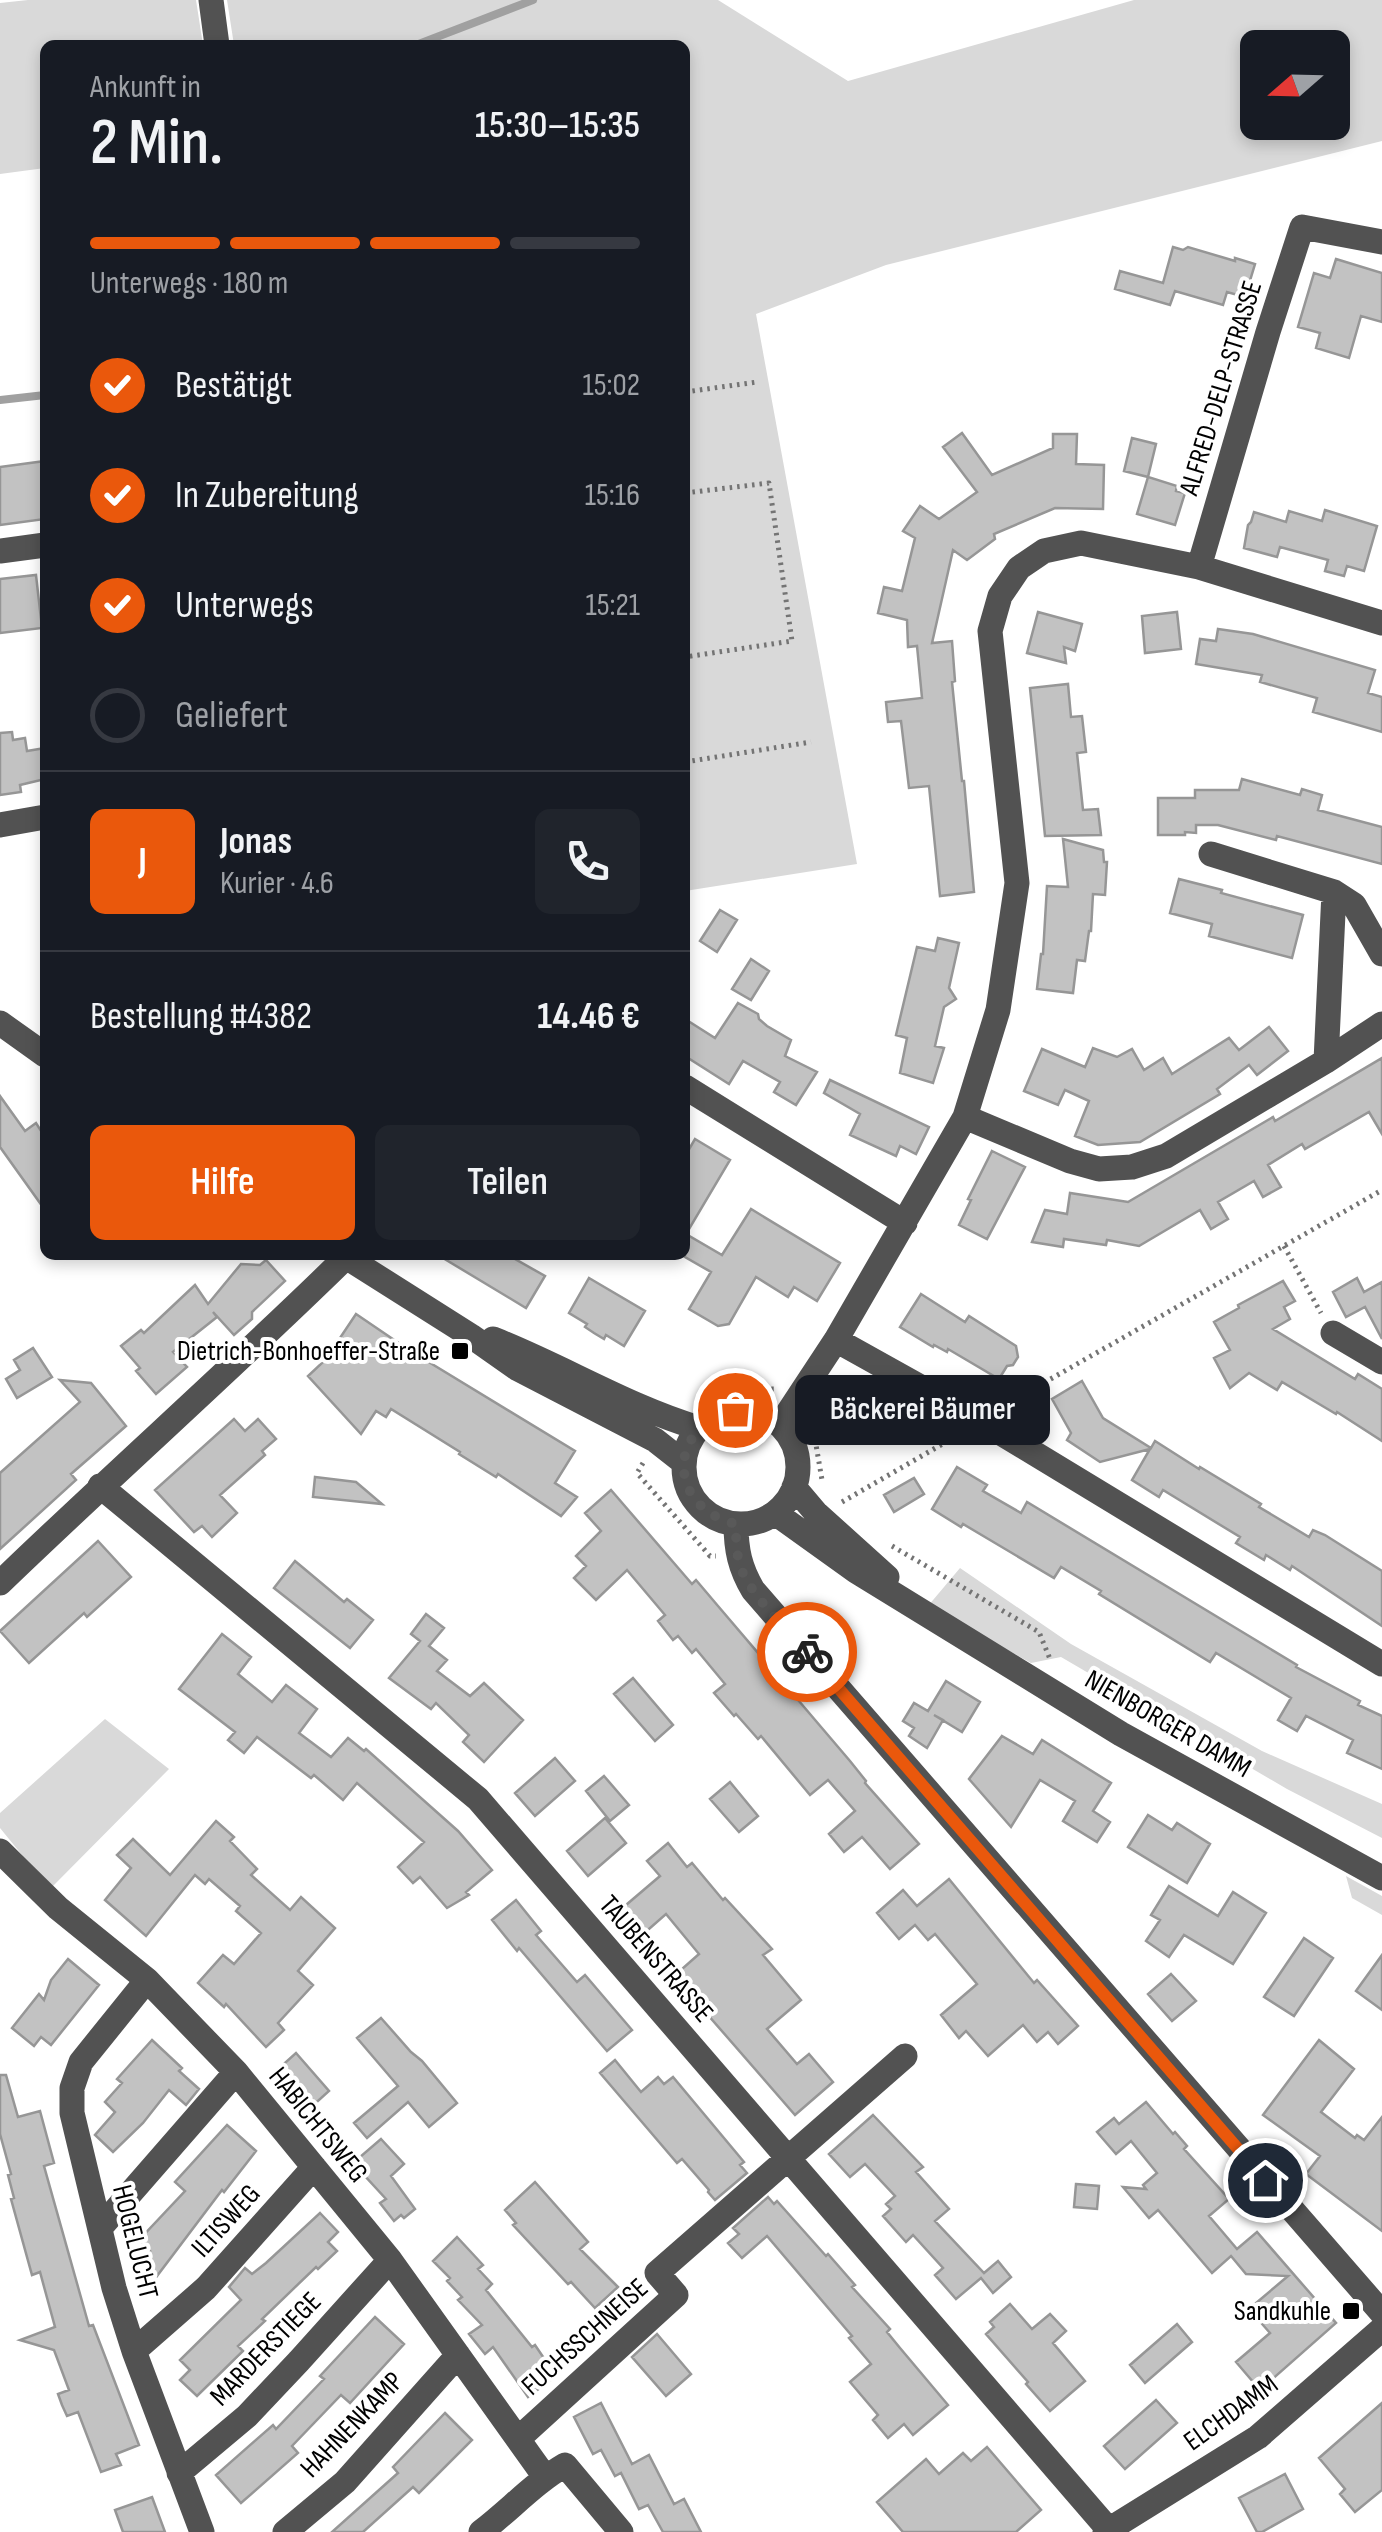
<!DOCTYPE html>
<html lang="de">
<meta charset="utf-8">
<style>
:root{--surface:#171b24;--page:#20242c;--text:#f1f3f6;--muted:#9ea1a6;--line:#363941;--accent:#ea580c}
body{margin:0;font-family:"Sofia Sans Condensed",sans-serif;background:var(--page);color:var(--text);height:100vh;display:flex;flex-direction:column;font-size:38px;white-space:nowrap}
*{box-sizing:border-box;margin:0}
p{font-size:32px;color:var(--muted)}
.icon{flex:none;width:55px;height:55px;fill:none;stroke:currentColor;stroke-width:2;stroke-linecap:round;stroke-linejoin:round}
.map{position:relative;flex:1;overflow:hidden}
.details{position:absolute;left:40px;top:40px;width:650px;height:1220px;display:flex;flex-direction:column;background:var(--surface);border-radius:15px;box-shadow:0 5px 15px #0003}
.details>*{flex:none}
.needle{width:65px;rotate:250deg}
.tools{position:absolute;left:1240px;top:30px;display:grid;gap:20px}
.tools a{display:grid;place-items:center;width:110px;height:110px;border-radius:15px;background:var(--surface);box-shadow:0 5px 15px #0003;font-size:50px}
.pin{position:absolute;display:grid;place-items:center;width:85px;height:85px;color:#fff;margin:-42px;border:5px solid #fff;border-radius:50%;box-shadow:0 2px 10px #0007}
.courier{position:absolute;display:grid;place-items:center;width:100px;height:100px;margin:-50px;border:8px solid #ea580c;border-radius:50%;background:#fff;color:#222;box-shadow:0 2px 12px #0007}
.bubble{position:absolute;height:70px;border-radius:15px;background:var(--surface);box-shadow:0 5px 15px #0003;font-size:32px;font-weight:600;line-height:70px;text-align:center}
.headline em{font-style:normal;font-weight:600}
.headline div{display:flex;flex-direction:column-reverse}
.headline{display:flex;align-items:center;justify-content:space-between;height:170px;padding:0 50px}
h1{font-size:65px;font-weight:600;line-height:75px}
.bar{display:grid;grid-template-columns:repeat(4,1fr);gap:15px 10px;align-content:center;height:120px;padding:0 50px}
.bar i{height:12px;border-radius:8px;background:var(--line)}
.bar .current{background:var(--accent)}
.bar p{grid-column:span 4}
.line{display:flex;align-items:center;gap:25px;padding:0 50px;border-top:2px solid var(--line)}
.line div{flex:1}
.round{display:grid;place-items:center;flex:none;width:105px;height:105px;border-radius:15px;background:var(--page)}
ol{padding:0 50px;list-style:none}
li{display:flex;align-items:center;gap:30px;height:110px}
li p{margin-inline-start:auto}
li .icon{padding:10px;border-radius:50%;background:var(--accent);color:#fff;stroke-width:4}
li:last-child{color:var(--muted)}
li i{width:55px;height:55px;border:5px solid var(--line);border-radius:50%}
.primary-button{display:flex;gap:20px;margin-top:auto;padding:20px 50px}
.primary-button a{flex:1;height:115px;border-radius:15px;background:var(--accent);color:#fff;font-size:40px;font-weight:600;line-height:115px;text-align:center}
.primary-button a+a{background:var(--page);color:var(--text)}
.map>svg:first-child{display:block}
.green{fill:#d9d9d9;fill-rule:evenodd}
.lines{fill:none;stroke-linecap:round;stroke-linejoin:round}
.stream{stroke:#a0a0a0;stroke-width:8}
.building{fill:#c2c2c2;stroke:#969696;stroke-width:2.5}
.path{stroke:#747474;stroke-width:5;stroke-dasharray:2.5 5;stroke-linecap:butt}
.minor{stroke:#525252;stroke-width:25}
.done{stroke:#595959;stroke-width:10;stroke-dasharray:0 18}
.route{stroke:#ea580c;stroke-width:12}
.poi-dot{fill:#000;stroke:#fff;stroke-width:4}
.labels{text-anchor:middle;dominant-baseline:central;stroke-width:8;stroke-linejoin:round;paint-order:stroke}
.street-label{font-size:28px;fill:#000;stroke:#fff}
.poi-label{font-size:28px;fill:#000;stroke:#fff;text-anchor:end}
</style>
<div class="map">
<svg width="1382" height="2532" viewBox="0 0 1382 2532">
<rect width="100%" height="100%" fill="#fff"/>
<path class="green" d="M28 0H196L203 45H45V168L0 174V3Z
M227 0H718L848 81 1134 0H1382V141L886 265 756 314 857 864 685 891V45H234ZM1258 48H1332V122H1258Z
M960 1568 1071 1644 1262 1751 1382 1804V1838L1287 1789 1061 1657 1031 1663 928 1606Z
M105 1719 169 1769 53 1886 22 1855 0 1828V1813Z
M1346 1876 1382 1896V1915L1352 1898Z"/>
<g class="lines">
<path class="stream" d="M416 45 533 0
M0 400 45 395"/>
</g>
<path class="building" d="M1173 247 1183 250 1188 247 1235 261V258L1255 264 1245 297 1227 292 1223 305 1175 291 1170 305 1115 289 1120 271 1163 283Z
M1336 259 1382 273V322L1361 316 1349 358 1316 348 1320 333 1298 327 1314 273 1330 278Z
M962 433 992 475 1053 448V434H1077L1076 464 1104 465 1103 509 1055 508 994 534 995 539 967 560 953 550 932 643 952 641 955 681 952 682 962 781H964L974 892 940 896 929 786 909 788 901 721 888 722 886 702 922 698 917 646 908 647 907 620 878 613 884 587 902 591 915 538 903 531 920 506 939 519 977 492 943 447Z
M1132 438 1156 444 1148 477 1177 486 1176 491 1185 493 1175 525 1137 514 1148 477 1124 471Z
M45 461V519L0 525V467Z
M1325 510 1377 526 1364 571 1347 566 1344 576 1325 571 1328 560 1280 547 1277 557 1244 548 1248 525 1251 522 1254 512 1286 522 1289 511 1322 521Z
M36 575 42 628 0 633V579Z
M1038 612 1082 624 1075 651 1064 647 1066 663 1027 653Z
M1177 612 1181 649 1145 653 1142 616Z
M1218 629 1253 634 1375 670 1368 693 1382 697V732L1313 712 1317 698 1260 682 1262 675 1196 664 1200 639 1216 641Z
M1068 684 1071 717 1082 716 1086 752 1077 753 1083 810 1098 809 1101 835 1045 836 1030 688Z
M12 732 13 740 25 738 27 751 45 748V779L20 785 21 792 0 795V733Z
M1242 779 1300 795 1302 789 1322 795 1318 810 1382 827V864L1277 836 1276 840 1218 825H1196V833L1185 832V835H1158V798H1195V790H1239Z
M1063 839 1103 850 1104 862H1107L1105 895 1093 894 1091 931H1089L1085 961 1077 960 1073 993 1037 989 1041 954H1043L1047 886 1068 887Z
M1179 879 1222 890 1221 893 1303 915 1292 958 1209 936 1212 924 1170 913Z
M720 910 737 920 717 952 700 941Z
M938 938 959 943 949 988 956 999 944 1007 935 1046 944 1048 933 1083 900 1073 907 1038 896 1035 917 947 935 951Z
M751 959 769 971 751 1000 732 989Z
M738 1003 758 1014 759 1019 767 1026 791 1040 785 1056 817 1072 796 1105 774 1092 780 1082 743 1061 729 1084 685 1056V1019L715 1038Z
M1269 1027 1288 1051 1257 1075 1249 1065 1217 1089 1220 1094 1140 1142 1098 1145 1075 1136 1089 1101 1065 1090 1058 1105 1024 1091 1042 1049 1085 1067 1093 1048 1117 1057 1132 1049 1144 1070 1163 1058 1172 1074 1229 1038 1239 1050Z
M1382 1058V1134L1369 1112 1305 1149 1302 1144 1268 1165 1281 1187 1263 1197 1254 1181 1218 1202 1228 1219 1211 1229 1200 1210 1139 1246 1107 1240 1106 1245 1064 1239 1063 1247 1032 1242 1045 1210 1067 1214 1070 1193 1128 1202 1273 1117 1275 1121Z
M830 1080 929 1127 916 1154 900 1146 896 1156 850 1135 860 1114 824 1093Z
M0 1096 25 1131 36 1123 45 1137V1210L0 1147Z
M695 1139 730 1160 686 1234 722 1255 751 1209 840 1263 817 1301 794 1287 788 1297 756 1277 729 1324 718 1326 689 1309 711 1272 685 1257V1156Z
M992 1151 1025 1167 987 1239 959 1225 971 1200 968 1199Z
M438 1255H508L545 1276 526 1308Z
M266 1260 285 1281 252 1312V1319L234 1335 213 1312 217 1317 173 1352 187 1367 156 1394 136 1371 140 1368 121 1346 141 1330 144 1333 195 1285 208 1304 241 1264 260 1265Z
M589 1278 645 1311 624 1346 606 1335 604 1339 594 1333 585 1327 587 1324 569 1313Z
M1357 1278 1364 1292 1382 1282V1339L1365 1307 1346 1317 1333 1292Z
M1283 1281 1295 1301 1284 1307 1290 1319 1273 1329 1355 1379 1358 1374 1382 1389V1441L1337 1412 1336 1414 1282 1382 1277 1390 1249 1373 1230 1388 1214 1358 1230 1350 1214 1322 1239 1308 1238 1305Z
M921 1294 965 1322 969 1316 1016 1346 1018 1357 1013 1365 1007 1366 999 1379 948 1349 947 1352 934 1345 933 1347 900 1327Z
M356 1314 409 1350 575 1451 555 1483 577 1497 561 1516 498 1474 496 1477 459 1454 460 1452 391 1409 386 1417 376 1411 361 1434 308 1376 322 1363 319 1360 336 1344Z
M33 1348 52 1377 17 1398 6 1379 20 1370 14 1360Z
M60 1380 91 1383 126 1426 71 1474 76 1480 0 1549V1473L80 1402Z
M1082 1381 1103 1418 1151 1448 1155 1441 1199 1469 1200 1467 1261 1504 1259 1507 1309 1537 1313 1530 1325 1535 1382 1571V1626L1292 1566 1290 1570 1266 1555 1264 1560 1236 1543 1240 1537 1163 1490 1159 1497 1132 1480 1150 1449 1100 1462 1067 1440 1071 1433 1052 1399Z
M234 1419 245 1431 258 1419 276 1439 262 1451 265 1455 220 1495 237 1513 212 1537 202 1526 194 1532 155 1490Z
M957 1467 987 1485 983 1491 1021 1513 1027 1502 1297 1665 1296 1667 1360 1701 1358 1705 1382 1716V1769L1347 1753 1353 1740 1306 1716 1297 1731 1278 1720 1291 1698 1216 1653 1210 1662 1099 1594 1101 1591 1061 1567 1054 1578 963 1524 961 1527 932 1509Z
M315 1477 356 1482 382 1504 313 1497Z
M914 1478 924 1494 894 1512 884 1495Z
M611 1490 692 1584 696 1580 718 1606 850 1761 866 1781 865 1783 919 1844 890 1869 862 1837 844 1852 829 1834 855 1811 828 1780 810 1795 761 1736 758 1739 736 1714 734 1716 714 1693 725 1684 696 1649 692 1653 678 1636 673 1640 658 1621 665 1615 627 1570 596 1600 574 1578 586 1566 576 1556 601 1531 585 1513Z
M98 1541 131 1577 87 1617 84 1613 29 1663 0 1631Z
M295 1561 344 1602 347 1599 373 1620 350 1648 274 1588Z
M426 1614 444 1628 429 1646 447 1660 437 1671 470 1696 484 1683 523 1720 484 1762 463 1742 469 1735 436 1703 431 1709 389 1678 420 1641 411 1634Z
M222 1634 251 1657 238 1674 272 1702 286 1685 317 1709 299 1733 331 1757 348 1738 364 1751 366 1749 458 1831 492 1870 466 1892 469 1895 447 1908 420 1877 413 1883 398 1867 424 1842 357 1783 343 1800 314 1775 311 1778 257 1737 244 1753 228 1740 235 1732 179 1689Z
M633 1678 673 1725 655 1741 614 1694Z
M946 1681 980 1702 962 1732 934 1715 943 1720 927 1748 909 1736 914 1728 903 1721 914 1703 928 1711Z
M1002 1736 1033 1754 1042 1740 1111 1783 1093 1811 1110 1822 1097 1842 1063 1821 1075 1801 1040 1780 1011 1827 969 1779Z
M555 1758 575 1781 535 1816 515 1793Z
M604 1776 629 1805 610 1821 586 1791Z
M730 1782 758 1816 739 1832 710 1799Z
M1148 1815 1172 1830 1177 1823 1210 1844 1187 1883 1128 1847Z
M605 1818 626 1843 588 1876 567 1851Z
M216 1821 234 1837 230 1841 257 1869 251 1875 290 1910 301 1897 335 1928 298 1971 313 1985 278 2023 284 2030 266 2047 226 2004 224 2007 198 1983 223 1955 234 1964 261 1933 236 1911 240 1906 209 1879 205 1884 195 1875 146 1936 105 1900 131 1868 117 1855 133 1839 170 1875Z
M668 1843 687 1867 692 1863 723 1900 725 1898 772 1949 763 1955 801 2000 767 2029 797 2064 809 2054 833 2082 795 2115 674 1976 699 1954 666 1914 641 1936 619 1911 660 1876 647 1861Z
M949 1879 1034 1983 1037 1980 1078 2026 1058 2044 1048 2032 1037 2042 1023 2025 988 2056 966 2031 959 2038 941 2015 977 1984 935 1934 928 1940 915 1925 899 1939 877 1913 903 1890 917 1906Z
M1169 1886 1218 1916 1233 1892 1266 1913 1233 1964 1184 1935 1169 1957 1146 1941 1160 1920 1151 1915Z
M516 1900 541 1931 536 1935 577 1982 585 1975 632 2030 607 2051 519 1948 517 1951 492 1920Z
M1304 1938 1333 1958 1294 2016 1264 1997Z
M1382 1955V2010L1356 1991Z
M68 1959 99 1985 51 2045 41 2037 34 2046 12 2028 39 1994 44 2000 51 1980Z
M1171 1974 1196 2001 1172 2021 1148 1994Z
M381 2018 411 2052 422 2061 457 2103 429 2127 408 2102 367 2138 354 2123 398 2086 357 2038Z
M152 2040 182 2068 179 2071 199 2089 186 2105 169 2090 143 2123 113 2152 95 2135 115 2112 105 2102 122 2083 117 2079Z
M1319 2040 1354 2069 1321 2112 1355 2138 1357 2135 1364 2140 1382 2117V2231L1306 2174 1320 2156 1263 2115Z
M296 2053 329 2091 308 2110 282 2081 285 2079 277 2070Z
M615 2060 641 2092 658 2077 664 2084 673 2077 744 2162 740 2165 747 2173 715 2200 708 2192 709 2190 682 2159 677 2163 600 2073Z
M0 2075H6L18 2117 40 2111 54 2163 44 2166 89 2326 93 2325 139 2445 116 2454 121 2465 101 2472 78 2412 67 2416 62 2405 58 2394 69 2390 54 2350 20 2340 55 2327 40 2272 32 2275 11 2199 14 2198 8 2175 11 2174 0 2134Z
M1146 2102 1173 2134 1175 2132 1187 2146 1184 2149 1229 2199 1209 2216 1237 2249 1257 2232 1336 2323 1260 2390 1236 2362 1270 2333 1249 2309 1288 2276 1246 2274 1231 2256 1212 2273 1158 2210 1149 2218 1123 2187 1146 2189 1143 2185 1157 2173 1131 2141 1116 2154 1097 2132 1114 2118 1119 2124Z
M873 2115 923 2167 916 2172 949 2209 935 2221 984 2273 998 2261 1011 2277 993 2293 981 2278 956 2299 935 2275 943 2268 913 2235 906 2242 883 2216 891 2209 886 2204 895 2196 865 2164 850 2177 829 2154Z
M227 2125 256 2151 224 2192 222 2190 157 2276 141 2260 150 2251 139 2240 185 2191 175 2182Z
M381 2139 404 2164 391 2176 415 2209 404 2218 401 2215 394 2221 380 2203 386 2199 353 2163Z
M535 2182 588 2242 580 2249 618 2287 595 2308 571 2282 568 2284 513 2225 516 2223 505 2210Z
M1076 2184 1099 2186 1097 2209 1074 2207Z
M768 2197 774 2204 777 2201 826 2256 828 2254 855 2285 852 2287 890 2329 887 2332 900 2348 948 2405 913 2435 904 2424 888 2438 873 2420 878 2415 850 2382 871 2364 849 2338 852 2336 767 2236 742 2258 728 2243 739 2234 733 2228Z
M320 2213 338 2232 328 2242 337 2251 318 2269 316 2267 262 2319 265 2321 238 2346 243 2351 197 2396 180 2380 190 2370 180 2360 241 2300 229 2287 245 2268 252 2274 266 2263Z
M457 2237 483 2265 478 2269 492 2284 486 2290 532 2347 535 2345 556 2376 528 2397 493 2347 485 2354 469 2334 482 2325 458 2300 462 2297 447 2281 450 2278 433 2261Z
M1010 2304 1032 2329 1050 2314 1066 2331 1053 2343 1085 2381 1050 2411 1026 2384 1028 2382 986 2334 994 2327 990 2322Z
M375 2317 404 2344 350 2403 341 2395 292 2446 298 2453 241 2503 216 2475 273 2425 276 2429 324 2379 320 2376Z
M1177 2324 1192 2342 1145 2383 1130 2365Z
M657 2334 691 2374 666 2396 632 2357Z
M1156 2400 1177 2423 1125 2469 1104 2446Z
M601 2403 632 2464 649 2455 674 2504 684 2499 701 2532H663L648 2505 639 2509 621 2473 615 2476 601 2450 593 2454 574 2417Z
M1382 2403V2490L1355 2512 1340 2494 1345 2489 1319 2458Z
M445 2413 472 2440 419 2493 413 2487 363 2532H332L398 2473 393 2467Z
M987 2447 1041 2510 1016 2532H903L877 2502 926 2459 939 2474 963 2453 971 2461Z
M1285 2474 1303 2509 1262 2532H1257L1239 2498Z
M152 2497 165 2532H123L115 2510Z"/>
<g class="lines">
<path class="path" d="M685 392 757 382
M685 493 769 483 792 641 685 657
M685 762 811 742
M1284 1246 1321 1313
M698 1400 731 1389H776
M1005 1405 1382 1190
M816 1417 814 1433 822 1480
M643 1463 637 1473 710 1556H716
M842 1502 958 1435
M892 1546 1039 1632 1050 1659"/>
<path class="minor" d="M211 0 217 45
M0 551 45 545
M1199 567 1268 332 1302 227 1382 242
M0 825 45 817
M1211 854 1334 892 1354 905 1382 954
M0 1023 45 1055
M1326 1061 1334 892
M685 1087 905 1223
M965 1117 1070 1161 1099 1169 1132 1167 1166 1156 1326 1061 1382 1024
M343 1255 471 1336 518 1369 655 1440 683 1462
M1333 1333 1382 1362
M493 1339C562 1366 628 1407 699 1428
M836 1340 976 1418 1382 1664
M684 1467a57 57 0 1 1 114 0a57 57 0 1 1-114 0Z
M780 1425 836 1340 965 1117 998 1010 1017 883 990 631 1000 596 1019 568 1044 551 1081 543 1199 567 1382 623
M100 1486 478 1799 1109 2530
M794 1487 816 1513 887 1577
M775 1513 856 1571 1121 1734 1382 1878
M736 1524C736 1550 740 1568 753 1590L1382 2313
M0 1583C114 1473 233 1368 346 1257
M0 1851 58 1908 147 1980 236 2072 390 2260 545 2477
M147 1980 81 2062 72 2088V2113L114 2288 134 2351 202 2532
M100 2228 236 2072
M134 2351 206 2288 314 2167
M518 2439 676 2295 657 2273 905 2056
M179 2473 247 2416 299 2361 390 2260
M285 2532 345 2482 458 2355
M481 2532C510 2510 534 2483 565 2465L621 2532
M1105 2532 1258 2437 1382 2329"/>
</g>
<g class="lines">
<path class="done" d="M735 1410C667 1426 666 1507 736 1524 736 1540 736 1556 742 1571 755 1600 786 1628 807 1652"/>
<path class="route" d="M807 1652 1265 2180"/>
</g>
<g class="poi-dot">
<rect x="450" y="1341" width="20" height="20" rx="5"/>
<rect x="1341" y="2301" width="20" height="20" rx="5"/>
</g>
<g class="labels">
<g class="street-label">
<text transform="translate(1221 388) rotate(-73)">ALFRED-DELP-STRASSE</text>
<text transform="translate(1168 1724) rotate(30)">NIENBORGER DAMM</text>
<text transform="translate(656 1959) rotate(49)">TAUBENSTRASSE</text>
<text transform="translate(318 2125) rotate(51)">HABICHTSWEG</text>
<text transform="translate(226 2221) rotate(-48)">ILTISWEG</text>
<text transform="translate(135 2242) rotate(76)">HOGELUCHT</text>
<text transform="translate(585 2337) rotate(-42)">FUCHSSCHNEISE</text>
<text transform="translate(266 2349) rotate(-46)">MARDERSTIEGE</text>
<text transform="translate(1231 2413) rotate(-36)">ELCHDAMM</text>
<text transform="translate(352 2425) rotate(-46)">HAHNENKAMP</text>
</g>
<g class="poi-label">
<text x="440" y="1351">Dietrich-Bonhoeffer-Straße</text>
<text x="1331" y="2311">Sandkuhle</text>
</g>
</g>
</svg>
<div class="tools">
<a><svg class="needle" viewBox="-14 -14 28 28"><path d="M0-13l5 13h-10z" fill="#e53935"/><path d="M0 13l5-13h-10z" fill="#9ea1a6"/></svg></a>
</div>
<div class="pin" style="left:735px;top:1410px;background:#ea580c"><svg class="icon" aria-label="bag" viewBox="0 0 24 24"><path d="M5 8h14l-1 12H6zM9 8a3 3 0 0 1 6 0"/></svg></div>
<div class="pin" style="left:1265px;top:2180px;background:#1f2937"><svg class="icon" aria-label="home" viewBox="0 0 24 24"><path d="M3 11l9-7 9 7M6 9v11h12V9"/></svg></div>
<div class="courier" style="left:807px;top:1652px"><svg class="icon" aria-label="bike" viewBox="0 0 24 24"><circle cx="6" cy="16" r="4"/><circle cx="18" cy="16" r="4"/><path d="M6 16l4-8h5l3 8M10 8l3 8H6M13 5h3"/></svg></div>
<div class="bubble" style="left:795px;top:1375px;width:255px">Bäckerei Bäumer</div>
<section class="details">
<div class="headline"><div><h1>2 Min.</h1><p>Ankunft in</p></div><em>15:30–15:35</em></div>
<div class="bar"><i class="current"></i><i class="current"></i><i class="current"></i><i></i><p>Unterwegs · 180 m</p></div>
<ol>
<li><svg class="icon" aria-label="check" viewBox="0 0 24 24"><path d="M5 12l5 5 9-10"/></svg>Bestätigt<p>15:02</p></li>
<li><svg class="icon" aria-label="check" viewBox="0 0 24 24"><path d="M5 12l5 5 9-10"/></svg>In Zubereitung<p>15:16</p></li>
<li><svg class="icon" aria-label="check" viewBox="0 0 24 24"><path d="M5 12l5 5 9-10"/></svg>Unterwegs<p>15:21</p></li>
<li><i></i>Geliefert</li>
</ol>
<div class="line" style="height:180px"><b class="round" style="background:var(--accent);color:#fff">J</b><div><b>Jonas</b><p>Kurier · 4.6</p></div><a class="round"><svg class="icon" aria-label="phone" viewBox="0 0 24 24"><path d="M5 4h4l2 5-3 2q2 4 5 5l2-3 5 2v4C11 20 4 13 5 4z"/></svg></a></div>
<div class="line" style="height:130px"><div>Bestellung #4382</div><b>14.46 €</b></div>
<div class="primary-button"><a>Hilfe</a><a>Teilen</a></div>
</section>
</div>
